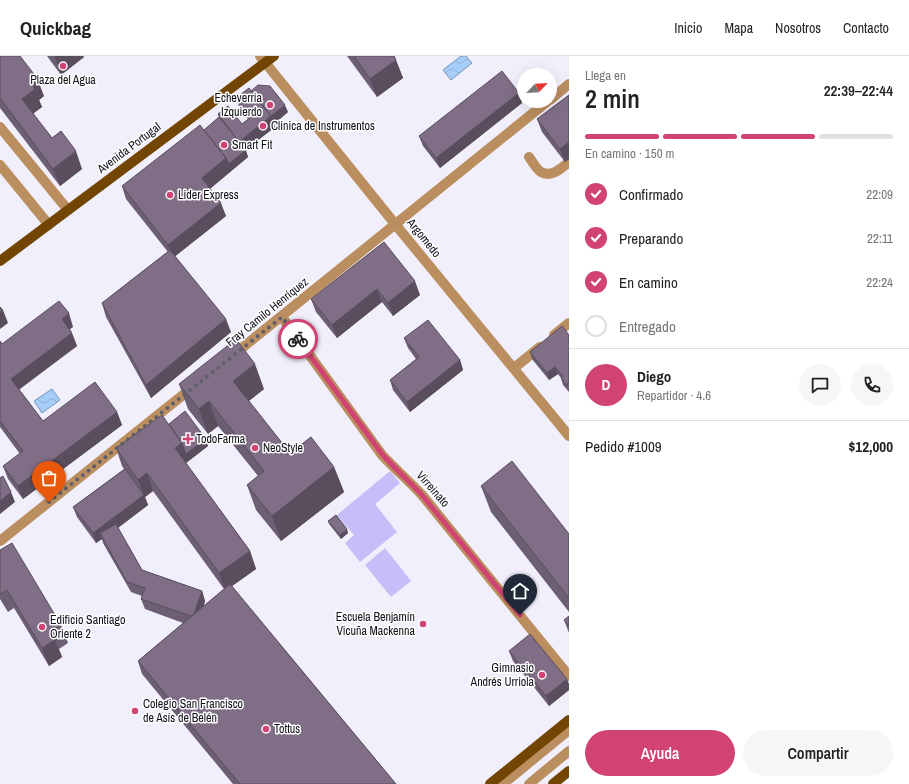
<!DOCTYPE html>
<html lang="es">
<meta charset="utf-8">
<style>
:root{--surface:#fff;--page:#f6f6f6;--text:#222;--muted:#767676;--line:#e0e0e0;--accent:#d04372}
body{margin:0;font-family:"Archivo Narrow",sans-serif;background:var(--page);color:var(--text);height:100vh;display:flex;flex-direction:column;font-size:15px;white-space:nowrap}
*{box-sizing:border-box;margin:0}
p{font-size:13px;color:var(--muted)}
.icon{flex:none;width:22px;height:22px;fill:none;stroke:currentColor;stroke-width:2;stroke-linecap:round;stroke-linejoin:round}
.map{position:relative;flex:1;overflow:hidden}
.drawer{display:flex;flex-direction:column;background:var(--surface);width:340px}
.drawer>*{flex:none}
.needle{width:26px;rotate:65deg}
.tools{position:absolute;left:517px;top:12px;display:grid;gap:8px}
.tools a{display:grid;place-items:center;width:40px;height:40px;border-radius:50%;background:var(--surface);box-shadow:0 4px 16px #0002;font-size:20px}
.pin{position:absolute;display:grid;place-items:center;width:34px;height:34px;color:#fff;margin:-41px -17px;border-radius:50% 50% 50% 0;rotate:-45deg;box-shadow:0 0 4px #0007}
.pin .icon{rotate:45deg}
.courier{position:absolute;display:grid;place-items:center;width:40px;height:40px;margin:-20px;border:3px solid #d04372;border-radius:50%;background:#fff;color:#222;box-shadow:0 1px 5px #0007}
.head em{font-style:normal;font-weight:600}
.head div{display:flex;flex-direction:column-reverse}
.head{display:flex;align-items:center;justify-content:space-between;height:68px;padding:0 16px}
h1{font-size:26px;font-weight:600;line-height:30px}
.bar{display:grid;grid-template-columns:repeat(4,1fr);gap:6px 4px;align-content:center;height:48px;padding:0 16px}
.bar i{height:5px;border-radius:3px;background:var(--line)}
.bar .selected{background:var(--accent)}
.bar p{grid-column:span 4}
.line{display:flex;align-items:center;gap:10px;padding:0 16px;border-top:1px solid var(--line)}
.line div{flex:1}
.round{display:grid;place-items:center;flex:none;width:42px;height:42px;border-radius:21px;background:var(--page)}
ol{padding:0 16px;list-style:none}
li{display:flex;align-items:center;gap:12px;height:44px}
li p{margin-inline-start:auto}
li .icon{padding:4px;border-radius:50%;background:var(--accent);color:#fff;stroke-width:4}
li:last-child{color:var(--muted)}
li i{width:22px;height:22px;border:2px solid var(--line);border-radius:50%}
.cta{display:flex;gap:8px;margin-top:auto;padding:8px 16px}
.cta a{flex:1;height:46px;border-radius:24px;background:var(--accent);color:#fff;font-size:16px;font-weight:600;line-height:46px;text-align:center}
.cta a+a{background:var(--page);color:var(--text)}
header{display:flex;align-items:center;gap:24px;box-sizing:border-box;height:56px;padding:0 20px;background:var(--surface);border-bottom:1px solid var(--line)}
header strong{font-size:19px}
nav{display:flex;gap:22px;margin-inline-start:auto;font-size:14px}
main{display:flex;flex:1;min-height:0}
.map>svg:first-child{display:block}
.grass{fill:#c7bef9}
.water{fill:url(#water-waves);stroke:#7995b6}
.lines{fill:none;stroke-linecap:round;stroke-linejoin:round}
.minor{stroke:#bb8e5f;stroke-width:10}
.major{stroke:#724503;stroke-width:10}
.wall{fill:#6d5f73;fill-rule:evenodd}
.shaded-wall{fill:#594d5e}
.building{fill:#7f6e86;stroke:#594d5e}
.done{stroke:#605e69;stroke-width:4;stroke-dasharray:0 7.2}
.route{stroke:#d04372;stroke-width:5}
.poi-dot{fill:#d04372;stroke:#fefefe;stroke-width:1.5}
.labels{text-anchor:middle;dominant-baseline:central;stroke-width:3;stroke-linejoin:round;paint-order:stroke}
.poi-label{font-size:12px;fill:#12101a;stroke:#fefefe;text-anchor:start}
.street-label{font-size:12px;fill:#12101a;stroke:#fefefe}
</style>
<header>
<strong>Quickbag</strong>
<nav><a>Inicio</a><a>Mapa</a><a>Nosotros</a><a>Contacto</a></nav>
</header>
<main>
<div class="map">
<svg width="569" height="728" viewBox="0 0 569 728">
<defs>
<pattern id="water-waves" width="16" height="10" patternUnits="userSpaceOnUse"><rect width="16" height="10" fill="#a5cef9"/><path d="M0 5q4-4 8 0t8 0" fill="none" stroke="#8db0d5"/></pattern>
</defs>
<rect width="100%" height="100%" fill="#f0effb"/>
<path class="grass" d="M390 415 400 427 375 448 397 476 360 506 345 487 354 479 337 459Z
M385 492 411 525 391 541 365 509Z"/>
<path class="water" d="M461 0H466L472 7 451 24 443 14Z
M52 333 60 344 42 357 34 345Z"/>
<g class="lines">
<path class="minor" d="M260 0 395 168 569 380
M550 44 569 28
M0 71 68 154
M529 101C532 105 537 114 541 116 551 122 562 112 569 106
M0 109 49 169
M282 261 382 399C395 413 409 425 422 439L569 620
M554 279 569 267
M232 300 548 45
M514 312 540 291
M0 485 193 331
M503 728 569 674
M529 728 569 695"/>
<path class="major" d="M0 205 274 0
M490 728 569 664
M553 728 569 715"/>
</g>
<path class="wall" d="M0 0 44 40 39 44 42 51 33 57 52 82 82 113 60 130 0 52Z
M47 0H83L84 1 61 19Z
M347 0H394L403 22 377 41Z
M251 35 288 56 274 68 275 71 245 94 248 101 210 133 226 160 175 200 231 276 151 342 106 261 102 247 168 196 126 143 122 130 204 74 219 61 218 58 242 68 248 63 240 53 236 42Z
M519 37 522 47 440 112 423 90 419 80Z
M569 39V103L565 106 542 76 537 63Z
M384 186 420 239 393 260 382 246 337 282 316 256 311 243Z
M73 271 70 273 77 290 19 333 43 365 117 356 122 369 23 443 8 423 3 410 20 398 0 371V285L2 288Z
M569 279V336L563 329 561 322 558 318 549 324 532 303 530 296Z
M404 282 460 304 463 314 410 356 393 334 390 324 416 303 408 292Z
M179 328 264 333 249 345 290 397 334 411 344 436 281 485 256 454 247 429 258 420 218 370 208 378 188 353Z
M169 368 208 390 186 407 250 495 256 513 232 530 396 728H233L142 618 138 605 183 567 145 553 141 543 142 540 131 536 103 487 102 483 96 487 77 461 73 451 124 413 122 410 116 392ZM153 435 224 533 204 550 205 545 202 535 142 514 118 472 148 449 145 441Z
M481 430 569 478V556L491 456Z
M328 465 348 477 341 483 329 468Z
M0 494 61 569 68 587 59 593 62 601 49 610 14 552 8 556 0 543Z
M569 560V577L564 564Z
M509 595 569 628V634L549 650 513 605Z"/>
<path class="shaded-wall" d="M56 0H83L84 1 61 19 55 1Z
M396 4 403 22 377 41 370 23Z
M37 22 44 40 39 44 42 51 29 61 22 43 31 27Z
M519 37 522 47 440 112 436 102Z
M285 49 288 56 274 68 275 71 243 96 239 86Z
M569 86V103L565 106 560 93Z
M246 94 248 101 207 135 202 122 226 102Z
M76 95 82 113 60 130 53 113Z
M221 147 226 160 173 202 168 189Z
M415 225 420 239 393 260 388 247Z
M377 233 382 246 337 282 332 269Z
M3 254 8 267 0 273V256Z
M69 257 73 271 66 276 62 263Z
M226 263 231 276 151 342 146 329Z
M72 277 77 290 16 336 11 323Z
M460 304 463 314 410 356 407 346Z
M255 308 264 333 242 350 233 325Z
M555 311 558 318 549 324 547 317Z
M209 345 218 370 208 378 199 353Z
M117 356 122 369 23 443 18 430Z
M206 383 208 390 182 410 175 392 182 387Z
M334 411 344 436 281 485 272 460Z
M147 417 153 435 145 441 148 449 103 483 100 477 102 483 96 487 93 477 144 439 138 424Z
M11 436 15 446 0 458V445Z
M347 473 348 477 341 483 340 479Z
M250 495 256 513 225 535 219 517Z
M202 535 205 545 196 571 193 561Z
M55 584 62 601 49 610 42 592Z
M567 623 569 628V634L549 650 546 640Z"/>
<path class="building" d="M0 0H20L37 22 31 27 35 33 22 43 52 82 61 75 76 95 53 113 0 42Z
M354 0H394L396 4 370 23Z
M502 15 519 37 436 102 419 80Z
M258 29 270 30 285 49 270 61 271 60 251 35Z
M249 32 271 60 239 86 218 58 228 50 242 68 251 61 236 42Z
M569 39V86L560 93 537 63Z
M219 61 246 94 229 108 226 102 204 74Z
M200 69 226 102 202 122 221 147 168 189 122 130Z
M384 186 415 225 388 247 377 233 332 269 311 243Z
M170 194 226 263 146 329 102 247Z
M59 245 69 257 62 263 72 277 11 323 43 365 95 326 117 356 18 430 3 410 23 395 0 365V285L2 288Z
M0 251 3 254 0 256Z
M428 264 460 304 407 346 390 324 419 301 404 282Z
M562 270 569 279V326L567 328 568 331 561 322 563 320 555 311 547 317 530 296Z
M236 283 255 308 233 325 290 397 311 381 334 411 272 460 247 429 264 415 209 345 199 353 179 328Z
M185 355 206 383 186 398 182 387 169 368Z
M162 359 182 387 175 392 250 495 219 517 147 417 138 424 116 392Z
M512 405 569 478V542L481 430Z
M125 413 144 439 93 477 73 451Z
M3 420 11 436 0 445V422Z
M336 459 347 473 340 479 328 465Z
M116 468 142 514 202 535 194 558 191 560 141 543 145 532 127 526 100 477Z
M12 487 61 569 51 576 55 584 42 592 7 534 1 538 0 536V494Z
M230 528 396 728H240L138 605Z
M569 560V570L564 564Z
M530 578 567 623 546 640 509 595Z"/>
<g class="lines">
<path class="done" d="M49 446 282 261 298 283"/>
<path class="route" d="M298 283 382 398C395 413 409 425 422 439L520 559"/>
</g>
<g class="poi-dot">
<circle cx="63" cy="10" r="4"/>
<circle cx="270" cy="49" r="4"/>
<circle cx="263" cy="70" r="4"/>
<circle cx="224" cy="89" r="4"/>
<circle cx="170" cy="139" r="4"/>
<path d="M186 377h4v4h4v4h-4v4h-4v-4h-4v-4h4z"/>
<circle cx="255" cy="392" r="4"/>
<circle cx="423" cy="568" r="4"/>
<circle cx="42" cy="571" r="4"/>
<circle cx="542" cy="619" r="4"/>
<circle cx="135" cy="655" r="4"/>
<circle cx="266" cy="673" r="4"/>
</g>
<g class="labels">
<g class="poi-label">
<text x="63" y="24" text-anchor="middle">Plaza del Agua</text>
<text x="262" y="42" text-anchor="end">Echeverria<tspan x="262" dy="14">Izquierdo</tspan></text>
<text x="271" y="70">Clinica de Instrumentos</text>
<text x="232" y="89">Smart Fit</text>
<text x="178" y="139">Lider Express</text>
<text x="196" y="383">TodoFarma</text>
<text x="263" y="392">NeoStyle</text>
<text x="415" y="561" text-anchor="end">Escuela Benjamín<tspan x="415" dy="14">Vicuña Mackenna</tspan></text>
<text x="50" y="564">Edificio Santiago<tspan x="50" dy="14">Oriente 2</tspan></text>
<text x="534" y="612" text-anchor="end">Gimnasio<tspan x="534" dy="14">Andrés Urriola</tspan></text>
<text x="143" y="648">Colegio San Francisco<tspan x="143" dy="14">de Asís de Belén</tspan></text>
<text x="274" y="673">Tottus</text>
</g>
<g class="street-label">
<text transform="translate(129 92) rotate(-37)">Avenida Portugal</text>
<text transform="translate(424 182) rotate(51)">Argomedo</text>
<text transform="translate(267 256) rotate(-39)">Fray Camilo Henríquez</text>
<text transform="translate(433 433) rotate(49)">Virreinato</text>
</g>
</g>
</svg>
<div class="tools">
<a><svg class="needle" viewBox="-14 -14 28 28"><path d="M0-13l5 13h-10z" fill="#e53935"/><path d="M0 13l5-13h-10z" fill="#767676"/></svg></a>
</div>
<div class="pin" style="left:49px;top:446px;background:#ea580c"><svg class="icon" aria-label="bag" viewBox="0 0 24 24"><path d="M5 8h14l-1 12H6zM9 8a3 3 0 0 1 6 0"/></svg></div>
<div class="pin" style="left:520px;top:559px;background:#1f2937"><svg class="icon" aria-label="home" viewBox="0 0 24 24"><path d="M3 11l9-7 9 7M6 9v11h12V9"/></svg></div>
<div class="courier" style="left:298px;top:283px"><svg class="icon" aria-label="bike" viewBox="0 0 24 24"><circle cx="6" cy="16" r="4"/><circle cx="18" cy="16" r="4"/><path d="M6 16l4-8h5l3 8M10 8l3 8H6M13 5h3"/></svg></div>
</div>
<section class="drawer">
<div class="head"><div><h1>2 min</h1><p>Llega en</p></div><em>22:39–22:44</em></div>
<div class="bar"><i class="selected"></i><i class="selected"></i><i class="selected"></i><i></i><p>En camino · 150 m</p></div>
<ol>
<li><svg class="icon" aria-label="check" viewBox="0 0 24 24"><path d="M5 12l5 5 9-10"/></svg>Confirmado<p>22:09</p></li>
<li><svg class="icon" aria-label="check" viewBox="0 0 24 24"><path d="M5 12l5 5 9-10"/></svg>Preparando<p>22:11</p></li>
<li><svg class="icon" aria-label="check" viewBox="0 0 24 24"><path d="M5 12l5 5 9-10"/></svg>En camino<p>22:24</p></li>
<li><i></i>Entregado</li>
</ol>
<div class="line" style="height:72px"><b class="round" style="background:var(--accent);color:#fff">D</b><div><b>Diego</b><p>Repartidor · 4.6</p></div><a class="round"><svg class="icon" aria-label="chat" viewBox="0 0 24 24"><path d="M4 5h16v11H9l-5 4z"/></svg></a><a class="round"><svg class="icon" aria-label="phone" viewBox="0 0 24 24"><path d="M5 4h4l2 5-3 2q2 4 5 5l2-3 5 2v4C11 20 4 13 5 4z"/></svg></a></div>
<div class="line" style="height:52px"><div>Pedido #1009</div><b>$12,000</b></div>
<div class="cta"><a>Ayuda</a><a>Compartir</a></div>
</section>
</main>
